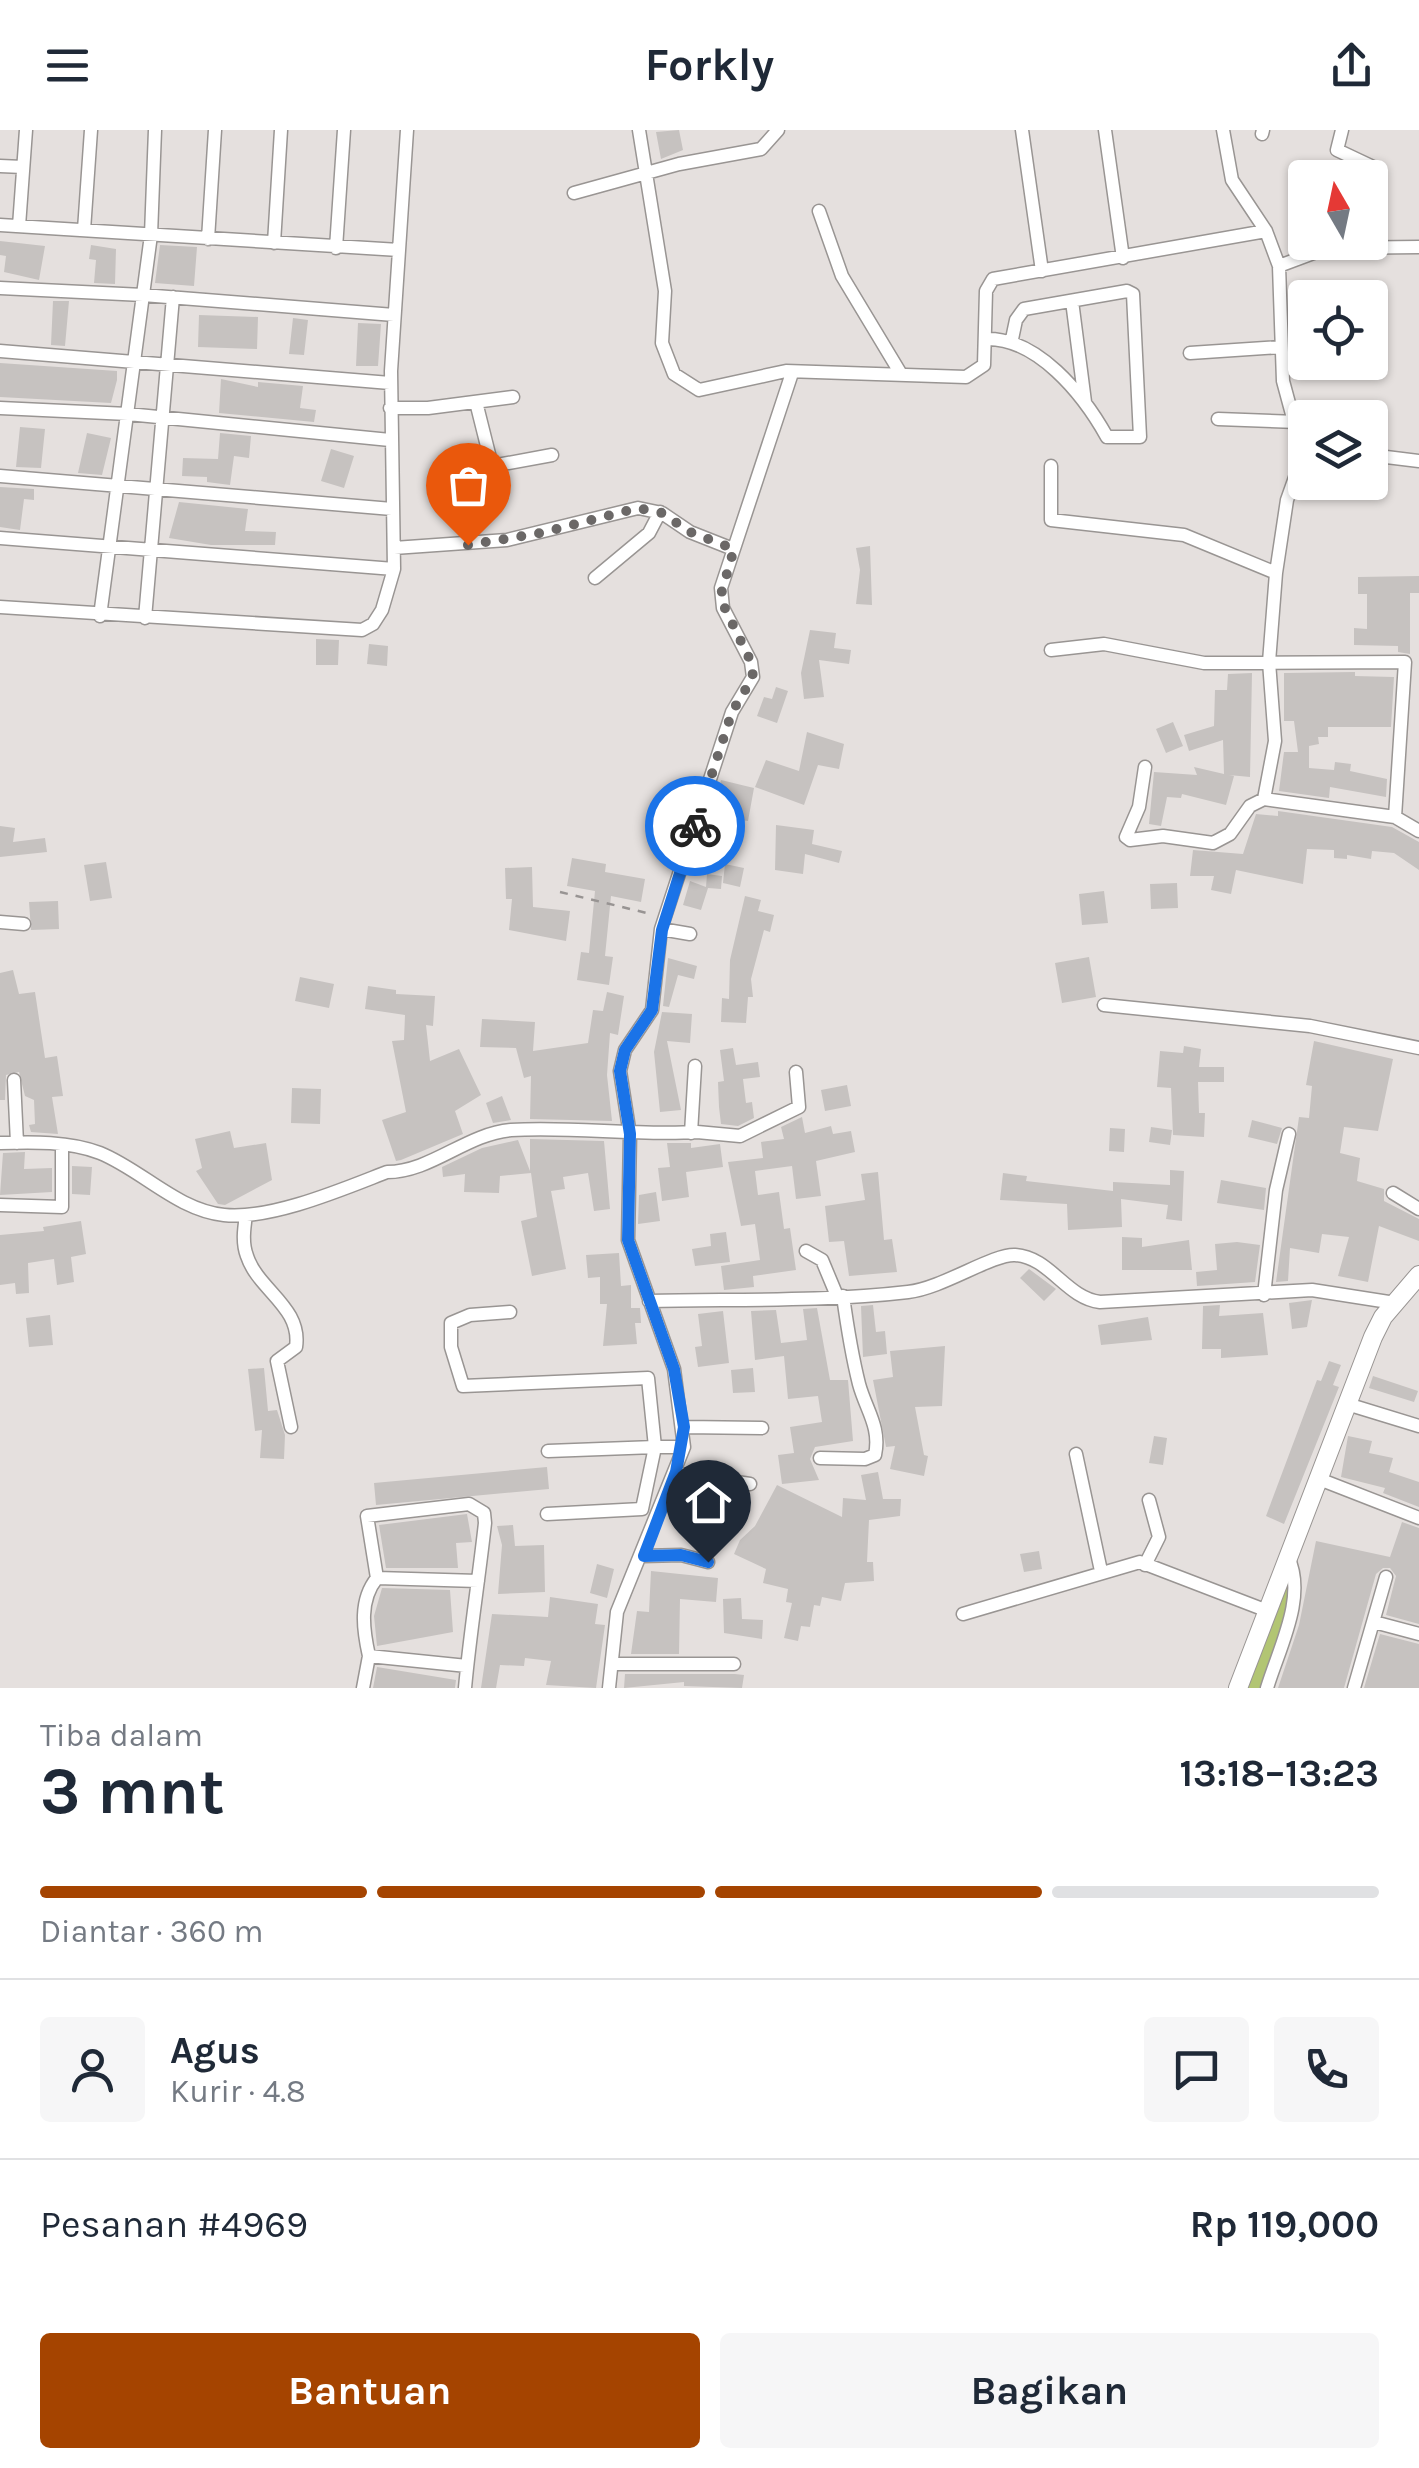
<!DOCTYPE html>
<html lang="id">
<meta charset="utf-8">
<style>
:root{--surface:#fff;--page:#f6f6f7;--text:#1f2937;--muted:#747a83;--line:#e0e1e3;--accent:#a54400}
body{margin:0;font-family:Karla,sans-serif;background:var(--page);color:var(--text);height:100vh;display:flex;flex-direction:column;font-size:38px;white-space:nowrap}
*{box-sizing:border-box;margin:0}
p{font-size:32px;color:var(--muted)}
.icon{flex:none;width:55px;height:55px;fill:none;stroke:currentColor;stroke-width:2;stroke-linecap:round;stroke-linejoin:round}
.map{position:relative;height:1558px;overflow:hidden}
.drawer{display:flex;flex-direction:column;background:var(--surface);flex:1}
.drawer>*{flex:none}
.needle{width:65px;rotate:351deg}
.controls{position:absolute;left:1288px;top:30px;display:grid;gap:20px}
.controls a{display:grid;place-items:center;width:100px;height:100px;border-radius:10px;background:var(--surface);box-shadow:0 2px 8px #0004;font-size:50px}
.pin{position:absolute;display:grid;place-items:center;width:85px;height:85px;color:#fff;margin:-102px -42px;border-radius:50% 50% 50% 0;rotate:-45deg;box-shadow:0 0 10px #0007}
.pin .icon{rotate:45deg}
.courier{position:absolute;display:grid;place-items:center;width:100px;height:100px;margin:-50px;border:8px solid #1a73e8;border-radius:50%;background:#fff;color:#222;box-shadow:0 2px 12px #0007}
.head em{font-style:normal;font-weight:700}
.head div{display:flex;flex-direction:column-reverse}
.head{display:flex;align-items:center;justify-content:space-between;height:170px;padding:0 40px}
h1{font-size:65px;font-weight:700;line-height:75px}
.bar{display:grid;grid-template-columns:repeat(4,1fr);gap:15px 10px;align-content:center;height:120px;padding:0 40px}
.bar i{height:12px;border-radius:8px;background:var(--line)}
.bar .active{background:var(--accent)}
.bar p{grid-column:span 4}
.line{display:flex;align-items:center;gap:25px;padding:0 40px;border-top:2px solid var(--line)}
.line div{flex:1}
.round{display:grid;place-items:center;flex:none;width:105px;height:105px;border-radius:10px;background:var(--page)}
.action{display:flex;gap:20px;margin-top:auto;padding:20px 40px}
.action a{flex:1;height:115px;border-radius:10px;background:var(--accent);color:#fff;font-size:40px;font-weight:700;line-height:115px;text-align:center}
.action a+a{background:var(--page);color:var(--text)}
header{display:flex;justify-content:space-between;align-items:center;height:130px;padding:0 40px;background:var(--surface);font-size:45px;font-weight:700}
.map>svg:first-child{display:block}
.green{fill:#b2c573}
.building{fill:#c6c2c0}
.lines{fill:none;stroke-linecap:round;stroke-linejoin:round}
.minor-casing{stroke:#999593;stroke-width:15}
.secondary-casing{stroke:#999593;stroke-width:20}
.path{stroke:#989493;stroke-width:2.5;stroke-dasharray:8 8;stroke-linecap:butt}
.minor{stroke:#fff;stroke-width:12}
.secondary{stroke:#fff;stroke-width:18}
.done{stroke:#6b6867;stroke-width:10;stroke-dasharray:0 18}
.route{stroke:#1a73e8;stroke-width:12}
</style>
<header><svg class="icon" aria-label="menu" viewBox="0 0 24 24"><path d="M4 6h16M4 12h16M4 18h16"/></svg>Forkly<svg class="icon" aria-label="share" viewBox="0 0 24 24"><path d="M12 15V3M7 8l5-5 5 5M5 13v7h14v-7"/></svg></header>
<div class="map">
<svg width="1419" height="1558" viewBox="0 0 1419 1558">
<rect width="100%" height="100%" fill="#e5e0de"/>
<path class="green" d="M1296 1443 1267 1558H1238L1265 1480Z"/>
<path class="building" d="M679 0 683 20 661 29 656 2Z
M0 111 45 116 39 150 4 142 6 126 0 125Z
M91 115 116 119 115 154 94 153 96 130 89 129Z
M160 115 197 117 194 156 155 153Z
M53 171H69L65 216 51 215Z
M199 185 258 187 257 219 198 217Z
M293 188 308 190 304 225 289 224Z
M358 193 381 194 378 236H356Z
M0 233 117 241V250L111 273 0 267Z
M221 249 258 257V252L303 256 300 278 316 280 314 292 219 283Z
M20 297 45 299 41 338 16 337Z
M87 303 111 308 102 345 78 343Z
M220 303 251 306 249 328 234 326 230 355 207 352V347L182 346 183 328 218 329Z
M331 319 354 326 344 358 321 351Z
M0 357 34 359V370L24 369 20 400 0 397Z
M179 372 248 379 245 401 276 402 275 415H211L169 408Z
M870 416 872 475 856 474 860 440 856 418Z
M1419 446V463H1410V524L1398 522V516L1354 515V498L1367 499V464H1358V447Z
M810 500 836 503 834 518 851 520 849 534 819 530 824 567 804 569 801 543Z
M316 509 339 510 338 535H316Z
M369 514 388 516 387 536 367 534Z
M1355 542V546L1394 547 1391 597H1328V607H1318L1319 614 1309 616V638L1334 640 1335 632 1351 634 1350 641 1387 649 1386 667 1330 657 1329 668 1279 661 1284 622H1298L1294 591H1284V543Z
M1252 543 1250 647 1229 645 1234 646 1226 675 1182 664 1181 668 1167 667 1161 696 1149 694 1154 642 1197 645 1194 637 1224 644 1223 610 1189 621 1184 605 1214 596 1215 560H1227L1228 544Z
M776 557 788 561 777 593 757 586 764 567 772 569Z
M1173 592 1183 616 1166 623 1156 599Z
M807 602 844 614 839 639 818 635 804 675 755 657 766 630 799 641Z
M721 650 754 658 748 691 734 689 727 721 706 719Z
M1278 681 1392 697 1419 712V740L1394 723 1372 721 1371 729 1347 725V729L1334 728V720L1307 719 1303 754 1236 740 1231 764 1211 760 1214 746H1190L1193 720 1243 724 1256 684 1278 686Z
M776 695 814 700 812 714 842 721 839 733 805 724 803 744 775 740Z
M0 696 15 698 13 712 45 708 47 722 0 727Z
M572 728 606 734 605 742 645 749 641 772 611 766 605 826 613 827 609 855 577 850 581 822 589 823 595 761 567 756Z
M106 732 112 768 90 771 84 735Z
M725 734 744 738 740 757 723 753Z
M532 737 533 777 570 781 566 811 509 800 512 769H506L505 738Z
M707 744 722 746 721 759 708 758 701 780 683 775 690 751 706 757Z
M1177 753 1178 778 1151 779 1150 754Z
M1104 761 1108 793 1082 795 1079 764Z
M745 766 761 770 758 781 774 785 770 802 764 800 751 849 753 867H748L746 893 721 892 722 868 729 869 730 830Z
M58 771 59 799 31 800 29 772Z
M1089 827 1096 867 1062 873 1055 833Z
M668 828 697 836 694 849 678 845 669 877 663 876Z
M13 840 19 864 35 862 45 928 57 926 63 966 52 967 58 1004 31 1002 29 995 35 994 34 970 25 966 19 942 6 945 5 970H0V843Z
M300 847 334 854 329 878 295 871Z
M368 856 396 860V864L435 866 433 896 426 895 430 931 459 919 481 965 455 981 463 1004 401 1030 396 1031 382 990 406 982 392 911 404 910 405 885 365 879Z
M607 862 624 866 618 905 610 903 607 945 612 991 530 989 531 946 524 948 516 918 480 917 482 889 535 892 533 921 588 913 593 880 603 881Z
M662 882 692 884 690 913 667 911 681 980 660 982 654 922Z
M1314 911 1393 929 1378 1001 1344 997 1340 1023 1360 1028 1357 1051 1384 1059V1071L1419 1089V1111L1379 1096 1368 1152 1338 1146 1349 1107 1322 1104 1319 1123 1290 1118 1288 1151 1276 1152 1299 987 1309 988 1312 956 1306 955Z
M1184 916 1201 919 1199 937H1224V952H1198L1199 983H1205L1204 1007 1173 1005 1171 958 1157 957 1160 921 1183 923Z
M733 918 736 935 758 932 760 947 743 949 746 973 752 972 754 988 738 996 721 994 719 977 718 952 724 951 720 920Z
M847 955 851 976 825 981 821 960Z
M292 958 321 959 320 994 291 993Z
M502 966 511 990 493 993 486 973Z
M802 987 805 1003 831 996 833 1004 851 1001 855 1022 816 1031 821 1066 796 1069 792 1036 755 1041 758 1065 779 1062 784 1099 790 1098 796 1140 753 1146 754 1157 724 1160 721 1136 760 1130 755 1094 741 1096 728 1032 763 1028 761 1012 784 1009 781 997Z
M1252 990 1282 998 1277 1014 1248 1007Z
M1151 997 1172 1000 1170 1015 1149 1012Z
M1110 998 1125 999 1124 1022 1109 1021Z
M230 1001 234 1018 266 1013 272 1050 225 1075 218 1074 196 1041 202 1038 195 1009Z
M530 1009 604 1011 610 1079 594 1081 588 1043 563 1047 565 1059 551 1061 566 1139 532 1146 521 1091 537 1087 531 1043 500 1046 499 1063 464 1062 465 1044 443 1047 442 1037 482 1018 518 1010 530 1041Z
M667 1013H691V1018L720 1014 723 1037 686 1042 689 1067 662 1071 658 1038 670 1037Z
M25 1022 24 1039 52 1038V1062L0 1065 3 1023Z
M72 1036 92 1037 90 1065 72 1064Z
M1170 1040 1184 1041 1182 1091 1166 1089 1168 1075 1121 1069 1122 1097 1068 1100 1067 1074 1000 1070 1003 1043 1027 1046 1026 1051 1113 1061V1052L1170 1055Z
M878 1042 884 1110 892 1109 897 1142 849 1146 844 1111 829 1112 825 1076 865 1070 861 1044Z
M1221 1050 1266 1058 1264 1080 1217 1073Z
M656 1062 660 1091 638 1094 639 1065Z
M81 1091 86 1124 71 1127 74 1152 57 1155 54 1129 28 1133 29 1163 16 1164 15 1153 0 1155V1105L44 1101 43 1097Z
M726 1102 730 1132 695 1136 692 1119 711 1116 710 1104Z
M1122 1107 1142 1108V1117L1189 1110 1192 1140H1122Z
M1237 1112 1260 1115 1255 1152 1197 1156 1196 1142 1217 1140 1215 1114Z
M619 1123 621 1156 631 1155V1178H640L641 1193H635L637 1214 603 1216 607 1174H600V1147L588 1148 586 1125Z
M1029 1139 1056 1159 1044 1171 1020 1148Z
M1312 1170 1307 1197 1292 1199 1289 1173Z
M873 1175 876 1202 885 1201 887 1224 863 1227 861 1176Z
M1220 1175 1219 1186 1263 1183 1268 1225 1221 1228V1219H1202L1203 1176Z
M817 1178 830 1250H848L853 1311 815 1317 810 1329 819 1350 782 1354 778 1325 794 1323 790 1297 822 1292 818 1266 788 1269 784 1226 755 1230 751 1181 776 1180 781 1213 807 1210 803 1179Z
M723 1181 729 1233 698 1237 695 1217 702 1216 698 1184Z
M50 1185 53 1215 29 1217 26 1188Z
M1148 1187 1152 1210 1101 1215 1098 1195Z
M945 1216 942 1276 915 1277 924 1325 928 1326 924 1346 890 1339 895 1316 886 1317 873 1250 893 1247 890 1221Z
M1329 1231 1341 1235 1333 1255 1339 1257 1284 1394 1266 1386 1317 1250 1321 1251Z
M264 1238 268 1281 277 1280 285 1305 284 1329 260 1328 262 1300 255 1301 248 1239Z
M753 1238 755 1262 733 1263 731 1240Z
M1373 1246 1418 1261 1414 1272 1369 1258Z
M1154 1306 1167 1308 1163 1335 1149 1333Z
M1348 1306 1372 1311 1369 1323 1393 1328 1389 1342 1419 1352V1377L1383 1363 1385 1358 1341 1347Z
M547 1337 549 1359 376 1375 374 1353Z
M878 1342 883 1369H901L900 1386 869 1390 867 1432H873L874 1451 845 1453 841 1471 822 1467 820 1476 814 1475 810 1497 801 1496 798 1511 784 1508 792 1473 786 1472 788 1459 763 1453 766 1439 734 1424 740 1410 755 1396 777 1355 842 1387 843 1368 866 1370 861 1345Z
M467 1384 472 1412 456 1413 458 1438H386L379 1395Z
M1402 1392 1419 1398V1494L1386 1485 1396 1446 1390 1438H1383L1376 1444 1344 1558H1278L1299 1495 1316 1411 1390 1427Z
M513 1395 515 1416 544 1415 545 1462 498 1464 502 1415 497 1396Z
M1039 1421 1042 1439 1024 1442 1020 1424Z
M597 1434 614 1439 607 1468 590 1463Z
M651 1441 718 1448 716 1472 680 1469 679 1524H631L637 1481 649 1482Z
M382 1458 450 1460 453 1502 377 1516 374 1486Z
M550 1467 598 1474 595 1494 605 1495 596 1558 546 1555 551 1531 525 1528 524 1536 500 1535 496 1558H481L492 1484 548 1487Z
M741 1468 742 1489 763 1490 762 1509 724 1503 723 1469Z
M1380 1504 1419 1514V1558H1364Z
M377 1537 456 1550 455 1558H373Z
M625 1544H735L744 1545 742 1558 684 1556V1552L624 1558Z"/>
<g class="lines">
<g class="minor-casing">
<path id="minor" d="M639 0 665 161 662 213 674 244 699 260 786 241 966 247 984 235 986 161 993 149 1266 101
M1022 0 1042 141
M1105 0 1123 128
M1223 0 1232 50 1266 101 1279 136 1283 251 1303 325 1287 370 1276 443 1269 532 1275 611 1264 669
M1342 0 1337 20 1373 37
M1262 4 1263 0
M0 36 23 37
M574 63 679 34 761 19 778 0
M819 81 842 146 901 244
M0 95 399 120
M19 96 26 0
M84 100 91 0
M208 109 215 0
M274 113 281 0
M336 118 344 0
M1279 136 1327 118 1419 117
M0 158 143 165 394 185
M1072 171 1085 272
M985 209C1037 207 1083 264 1107 307H1140L1133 164 1127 161 1024 179 1016 190 1012 209
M0 221 390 253
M1190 223 1280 217
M476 272 492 336 552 325
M0 278 128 284 390 310
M390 278H428L513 267
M1218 289 1297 292
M1370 325 1419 331
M1051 336V390L1184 405 1276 443
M0 346 392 379
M0 408 394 439
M394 418 507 410 638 378 662 383 690 402 733 419
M595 448 649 403 660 382
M0 477 362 500 373 494 382 480 394 439 391 241 407 0
M100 486 151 105 155 0
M145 488 173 167
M1051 520 1104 514 1204 533 1405 532 1395 687
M1145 637 1139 677 1126 707 1130 710 1163 706 1213 713 1230 704 1250 676 1264 669 1395 687 1419 701
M0 792 24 794
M661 799 690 804
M1104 875 1310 896 1419 918
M14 950 17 1013
M691 1003 695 936
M0 1013C32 1012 69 1011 100 1023 142 1040 177 1080 224 1085 271 1090 343 1059 387 1042 431 1042 466 1004 511 1000 572 996 635 1006 697 1002L740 1006 799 977 796 942
M1393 1063 1419 1079
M0 1075 62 1077V1015
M246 1085C244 1099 242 1113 247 1126 258 1160 302 1177 296 1217L277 1231 291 1297
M806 1121 822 1130 837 1166
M1264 1165 1276 1060 1289 1004
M649 1171C735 1169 823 1172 908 1162 943 1158 992 1124 1015 1125 1050 1127 1066 1168 1100 1172L1312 1160 1395 1173
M510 1182 470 1185 451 1193V1217L463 1256 648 1248 655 1317 548 1321
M1347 1274 1419 1296
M684 1297 762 1298
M1076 1324 1101 1441
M820 1328 865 1329 875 1325C881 1297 866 1280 859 1254 852 1226 847 1195 843 1166
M676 1343 750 1354
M1319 1349 1419 1388
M547 1384 642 1379 655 1317H684
M643 1426 681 1425 708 1432
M1145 1435 1159 1407 1149 1370
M963 1484 1140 1432 1265 1480
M1374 1492 1419 1504
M369 1526C363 1499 359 1470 377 1448
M612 1534H734
M363 1558 369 1526 467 1536
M465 1558C470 1503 479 1448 485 1393L484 1383 469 1374 367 1386 377 1448 478 1451
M609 1558 617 1482 684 1317 674 1239 628 1110 630 1005 620 941 625 920 652 880 661 799 732 582 753 547 751 532 723 478 721 458 792 243
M1267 1558C1279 1518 1307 1467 1288 1427
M1354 1558 1386 1447"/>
</g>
<g class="secondary-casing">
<path id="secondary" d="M1238 1558 1373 1207 1383 1187 1419 1145"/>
</g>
<path class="path" d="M560 762 651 784"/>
<use href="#minor" class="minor"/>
<use href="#secondary" class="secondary"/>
</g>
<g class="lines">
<path class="done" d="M468 415 541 403 638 378 662 383 690 402 734 419 720 468 751 532 753 547 732 582 695 696"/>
<path class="route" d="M695 696 662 800 652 880 625 920 620 941 630 1004 628 1110 674 1239 684 1297 676 1342 644 1426 681 1425 708 1432"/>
</g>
</svg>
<div class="controls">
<a><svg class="needle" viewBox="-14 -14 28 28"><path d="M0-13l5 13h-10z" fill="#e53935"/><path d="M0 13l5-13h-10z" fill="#747a83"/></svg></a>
<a><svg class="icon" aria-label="locate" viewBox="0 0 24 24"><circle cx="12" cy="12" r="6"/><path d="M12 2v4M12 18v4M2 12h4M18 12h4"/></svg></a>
<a><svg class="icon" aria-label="layers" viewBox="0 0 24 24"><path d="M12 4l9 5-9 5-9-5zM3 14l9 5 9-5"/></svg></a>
</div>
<div class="pin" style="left:468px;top:415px;background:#ea580c"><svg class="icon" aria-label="bag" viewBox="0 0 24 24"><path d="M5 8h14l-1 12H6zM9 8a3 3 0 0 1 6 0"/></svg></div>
<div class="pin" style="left:708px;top:1432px;background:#1f2937"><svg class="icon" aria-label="home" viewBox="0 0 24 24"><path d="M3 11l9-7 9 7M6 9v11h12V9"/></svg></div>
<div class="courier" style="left:695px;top:696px"><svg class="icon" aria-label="bike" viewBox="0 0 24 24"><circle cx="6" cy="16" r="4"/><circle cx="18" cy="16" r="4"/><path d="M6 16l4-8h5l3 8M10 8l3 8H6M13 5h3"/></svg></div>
</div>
<section class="drawer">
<div class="head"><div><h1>3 mnt</h1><p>Tiba dalam</p></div><em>13:18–13:23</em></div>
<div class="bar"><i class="active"></i><i class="active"></i><i class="active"></i><i></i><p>Diantar · 360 m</p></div>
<div class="line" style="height:180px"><a class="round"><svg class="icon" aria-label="person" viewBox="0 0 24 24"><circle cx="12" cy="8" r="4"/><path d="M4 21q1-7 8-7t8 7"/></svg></a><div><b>Agus</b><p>Kurir · 4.8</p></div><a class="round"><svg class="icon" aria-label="chat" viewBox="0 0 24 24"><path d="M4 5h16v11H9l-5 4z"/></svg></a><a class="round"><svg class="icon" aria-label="phone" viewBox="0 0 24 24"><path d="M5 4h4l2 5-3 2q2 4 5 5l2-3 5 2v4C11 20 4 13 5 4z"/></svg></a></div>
<div class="line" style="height:130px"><div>Pesanan #4969</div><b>Rp 119,000</b></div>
<div class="action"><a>Bantuan</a><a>Bagikan</a></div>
</section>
